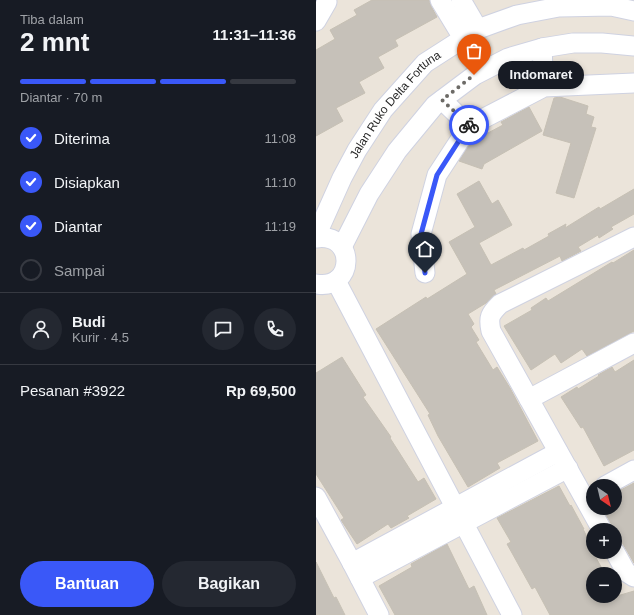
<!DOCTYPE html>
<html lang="id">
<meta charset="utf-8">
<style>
:root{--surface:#171b24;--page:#242831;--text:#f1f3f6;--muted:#9ea1a6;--line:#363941;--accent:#3a58f8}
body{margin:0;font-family:Helvetica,sans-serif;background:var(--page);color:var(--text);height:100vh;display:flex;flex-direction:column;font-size:15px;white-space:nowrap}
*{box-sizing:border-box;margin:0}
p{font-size:13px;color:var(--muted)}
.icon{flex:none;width:22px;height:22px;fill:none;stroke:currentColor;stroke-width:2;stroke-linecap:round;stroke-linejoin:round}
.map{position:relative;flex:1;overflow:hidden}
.drawer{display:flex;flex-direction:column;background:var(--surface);width:316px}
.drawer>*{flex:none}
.needle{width:26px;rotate:145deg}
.controls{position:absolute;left:270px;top:479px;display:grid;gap:8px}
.controls a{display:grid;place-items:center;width:36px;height:36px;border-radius:50%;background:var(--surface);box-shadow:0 2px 6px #0003;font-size:20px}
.pin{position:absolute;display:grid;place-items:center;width:34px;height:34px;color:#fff;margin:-41px -17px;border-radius:50% 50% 50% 0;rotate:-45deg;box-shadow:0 0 4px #0007}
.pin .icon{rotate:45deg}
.courier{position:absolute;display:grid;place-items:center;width:40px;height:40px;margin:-20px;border:3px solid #3a58f8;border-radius:50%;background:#fff;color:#222;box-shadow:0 1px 5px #0007}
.bubble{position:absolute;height:28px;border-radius:14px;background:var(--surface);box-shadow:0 2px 6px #0003;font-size:13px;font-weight:800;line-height:28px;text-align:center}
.head em{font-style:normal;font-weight:800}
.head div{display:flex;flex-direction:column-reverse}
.head{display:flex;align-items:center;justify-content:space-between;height:68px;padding:0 20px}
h1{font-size:26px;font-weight:800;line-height:30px}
.bar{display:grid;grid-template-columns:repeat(4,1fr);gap:6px 4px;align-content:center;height:48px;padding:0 20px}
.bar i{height:5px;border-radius:3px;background:var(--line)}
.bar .on{background:var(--accent)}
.bar p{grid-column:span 4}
.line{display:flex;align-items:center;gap:10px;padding:0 20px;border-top:1px solid var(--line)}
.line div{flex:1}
.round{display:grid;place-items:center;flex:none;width:42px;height:42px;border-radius:21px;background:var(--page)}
ol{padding:0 20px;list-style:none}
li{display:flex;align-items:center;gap:12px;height:44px}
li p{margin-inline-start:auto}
li .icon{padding:4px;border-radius:50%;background:var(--accent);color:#fff;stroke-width:4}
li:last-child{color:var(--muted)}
li i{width:22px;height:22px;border:2px solid var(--line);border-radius:50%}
.action{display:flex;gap:8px;margin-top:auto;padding:8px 20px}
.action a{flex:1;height:46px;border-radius:24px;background:var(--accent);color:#fff;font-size:16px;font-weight:800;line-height:46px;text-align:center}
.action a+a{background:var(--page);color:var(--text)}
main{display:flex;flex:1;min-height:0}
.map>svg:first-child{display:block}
.building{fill:#c6c1b9;stroke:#c6c0b4}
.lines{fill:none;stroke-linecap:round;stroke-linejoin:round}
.minor-casing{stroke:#cfd2e1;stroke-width:21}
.minor{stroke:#fff;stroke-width:19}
.done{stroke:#6c6a66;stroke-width:4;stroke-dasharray:0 7.2}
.route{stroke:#3a58f8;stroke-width:5}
.labels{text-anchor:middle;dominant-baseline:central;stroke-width:3.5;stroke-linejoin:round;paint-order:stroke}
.street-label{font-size:12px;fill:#282828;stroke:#fff}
</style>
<main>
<section class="drawer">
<div class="head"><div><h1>2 mnt</h1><p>Tiba dalam</p></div><em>11:31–11:36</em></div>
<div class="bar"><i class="on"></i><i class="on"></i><i class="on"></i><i></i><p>Diantar · 70 m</p></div>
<ol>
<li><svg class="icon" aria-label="check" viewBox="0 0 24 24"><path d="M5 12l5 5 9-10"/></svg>Diterima<p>11:08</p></li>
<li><svg class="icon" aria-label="check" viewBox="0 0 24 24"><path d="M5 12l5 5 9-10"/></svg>Disiapkan<p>11:10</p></li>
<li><svg class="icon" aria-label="check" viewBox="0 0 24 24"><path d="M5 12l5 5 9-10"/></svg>Diantar<p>11:19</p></li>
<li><i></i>Sampai</li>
</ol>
<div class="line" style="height:72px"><a class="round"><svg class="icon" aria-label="person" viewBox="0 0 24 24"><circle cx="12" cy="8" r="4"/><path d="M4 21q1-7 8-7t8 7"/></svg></a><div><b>Budi</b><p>Kurir · 4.5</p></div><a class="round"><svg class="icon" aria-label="chat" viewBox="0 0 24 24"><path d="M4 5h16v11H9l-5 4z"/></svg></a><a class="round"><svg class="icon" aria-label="phone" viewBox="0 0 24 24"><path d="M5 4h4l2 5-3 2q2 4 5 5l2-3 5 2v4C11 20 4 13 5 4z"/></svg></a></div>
<div class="line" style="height:52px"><div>Pesanan #3922</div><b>Rp 69,500</b></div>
<div class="action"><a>Bantuan</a><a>Bagikan</a></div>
</section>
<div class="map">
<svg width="318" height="615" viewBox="0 0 318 615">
<rect width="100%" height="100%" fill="#ebe4da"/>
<path class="building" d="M56 0H113L115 6 121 17 79 40 82 46 62 57 68 68 43 82 49 93 20 108 27 121 0 136V50L19 39 14 30 41 15 38 10Z
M244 97 272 106 270 114 278 117 275 127 280 128 258 198 240 193 255 143 227 135 238 98Z
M213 107 226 131 168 164 166 169 143 161 155 142 187 125 185 122Z
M163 181 176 204 182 200 196 225 163 243 175 265 207 248 208 250 233 236 232 234 250 224 249 228 283 207 284 209 318 189V214L295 227 297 229 283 238 282 235 262 247 265 251 246 261 244 256 178 290 180 294 170 303 152 314 158 324 155 327 163 340 160 342 177 370 181 367 194 388 222 441 181 463 184 468 152 487 122 436 112 415 114 414 60 329 110 297 111 299 151 274 133 242 159 227 141 194Z
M318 250V331L271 356 266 349 245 363 239 354 215 370 188 326 216 310 215 308 230 298 232 301 296 262 297 263Z
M26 357 50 395 47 397 75 437 74 438 102 482 108 478 120 499 91 516 93 518 75 528 72 524 41 544 25 520 28 518 0 474V373Z
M318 360V450L288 466 267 427 265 428 245 397 261 387 262 389 283 376 282 375 296 367 299 372Z
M318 483V563L299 530H297L296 525 286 508H299V493Z
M243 486 254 506 255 505 268 529H267L277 549V552H279L280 555 279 556 289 574H277V596H301L318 591V615H234L219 587 216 589 191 544 195 542 181 518Z
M131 544 153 589 158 586 171 615H79L63 586 96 567 95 564Z
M0 562 18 598 20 597 29 615H0Z"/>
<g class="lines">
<g class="minor-casing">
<g id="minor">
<path d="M124 0 147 38"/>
<path d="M145 0 162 29"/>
<path d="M0 21 11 2"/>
<path d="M226 48 228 87"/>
<path d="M153 126 228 87 318 83"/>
<path id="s1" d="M0 236 26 178 41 150 67 110 109 63 162 29 201 15 243 7 295 6 318 11"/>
<path d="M0 238C41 232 39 291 0 284"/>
<path d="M26 247 53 194 81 151 119 105 159 75 192 58 226 48 257 43H286L318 46"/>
<path d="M109 273 105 234 121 175 153 126 126 100"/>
<path d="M20 281 196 615"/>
<path d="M213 399 318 343"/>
<path d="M289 486 318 470"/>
<path d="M0 497 36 563 63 615"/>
<path d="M286 530 175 331C172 317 174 314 184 304L318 237"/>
<path d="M299 552 310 572 318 577"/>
<path d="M36 563 242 452"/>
<path d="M44 578 252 468"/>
</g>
</g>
<use href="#minor" class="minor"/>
</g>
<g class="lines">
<path class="done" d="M153 125 126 100 158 75"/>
<path class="route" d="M109 273 105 234 121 175 153 125"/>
</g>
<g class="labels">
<g class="street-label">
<text stroke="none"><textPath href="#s1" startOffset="155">Jalan Ruko Delta Fortuna</textPath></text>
</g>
</g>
</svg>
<div class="controls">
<a><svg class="needle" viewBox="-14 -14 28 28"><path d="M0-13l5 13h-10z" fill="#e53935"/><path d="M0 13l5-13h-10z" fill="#9ea1a6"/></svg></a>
<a>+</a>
<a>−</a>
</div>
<div class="pin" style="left:158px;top:75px;background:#ea580c"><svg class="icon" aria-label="bag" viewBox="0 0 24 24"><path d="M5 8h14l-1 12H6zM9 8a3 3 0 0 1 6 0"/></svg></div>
<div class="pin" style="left:109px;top:273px;background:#1f2937"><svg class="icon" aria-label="home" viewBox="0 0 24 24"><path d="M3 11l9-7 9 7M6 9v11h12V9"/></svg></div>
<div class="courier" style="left:153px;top:125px"><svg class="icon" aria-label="bike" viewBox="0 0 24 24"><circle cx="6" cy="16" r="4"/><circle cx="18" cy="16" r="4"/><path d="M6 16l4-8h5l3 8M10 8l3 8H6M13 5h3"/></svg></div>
<div class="bubble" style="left:182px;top:61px;width:86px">Indomaret</div>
</div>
</main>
